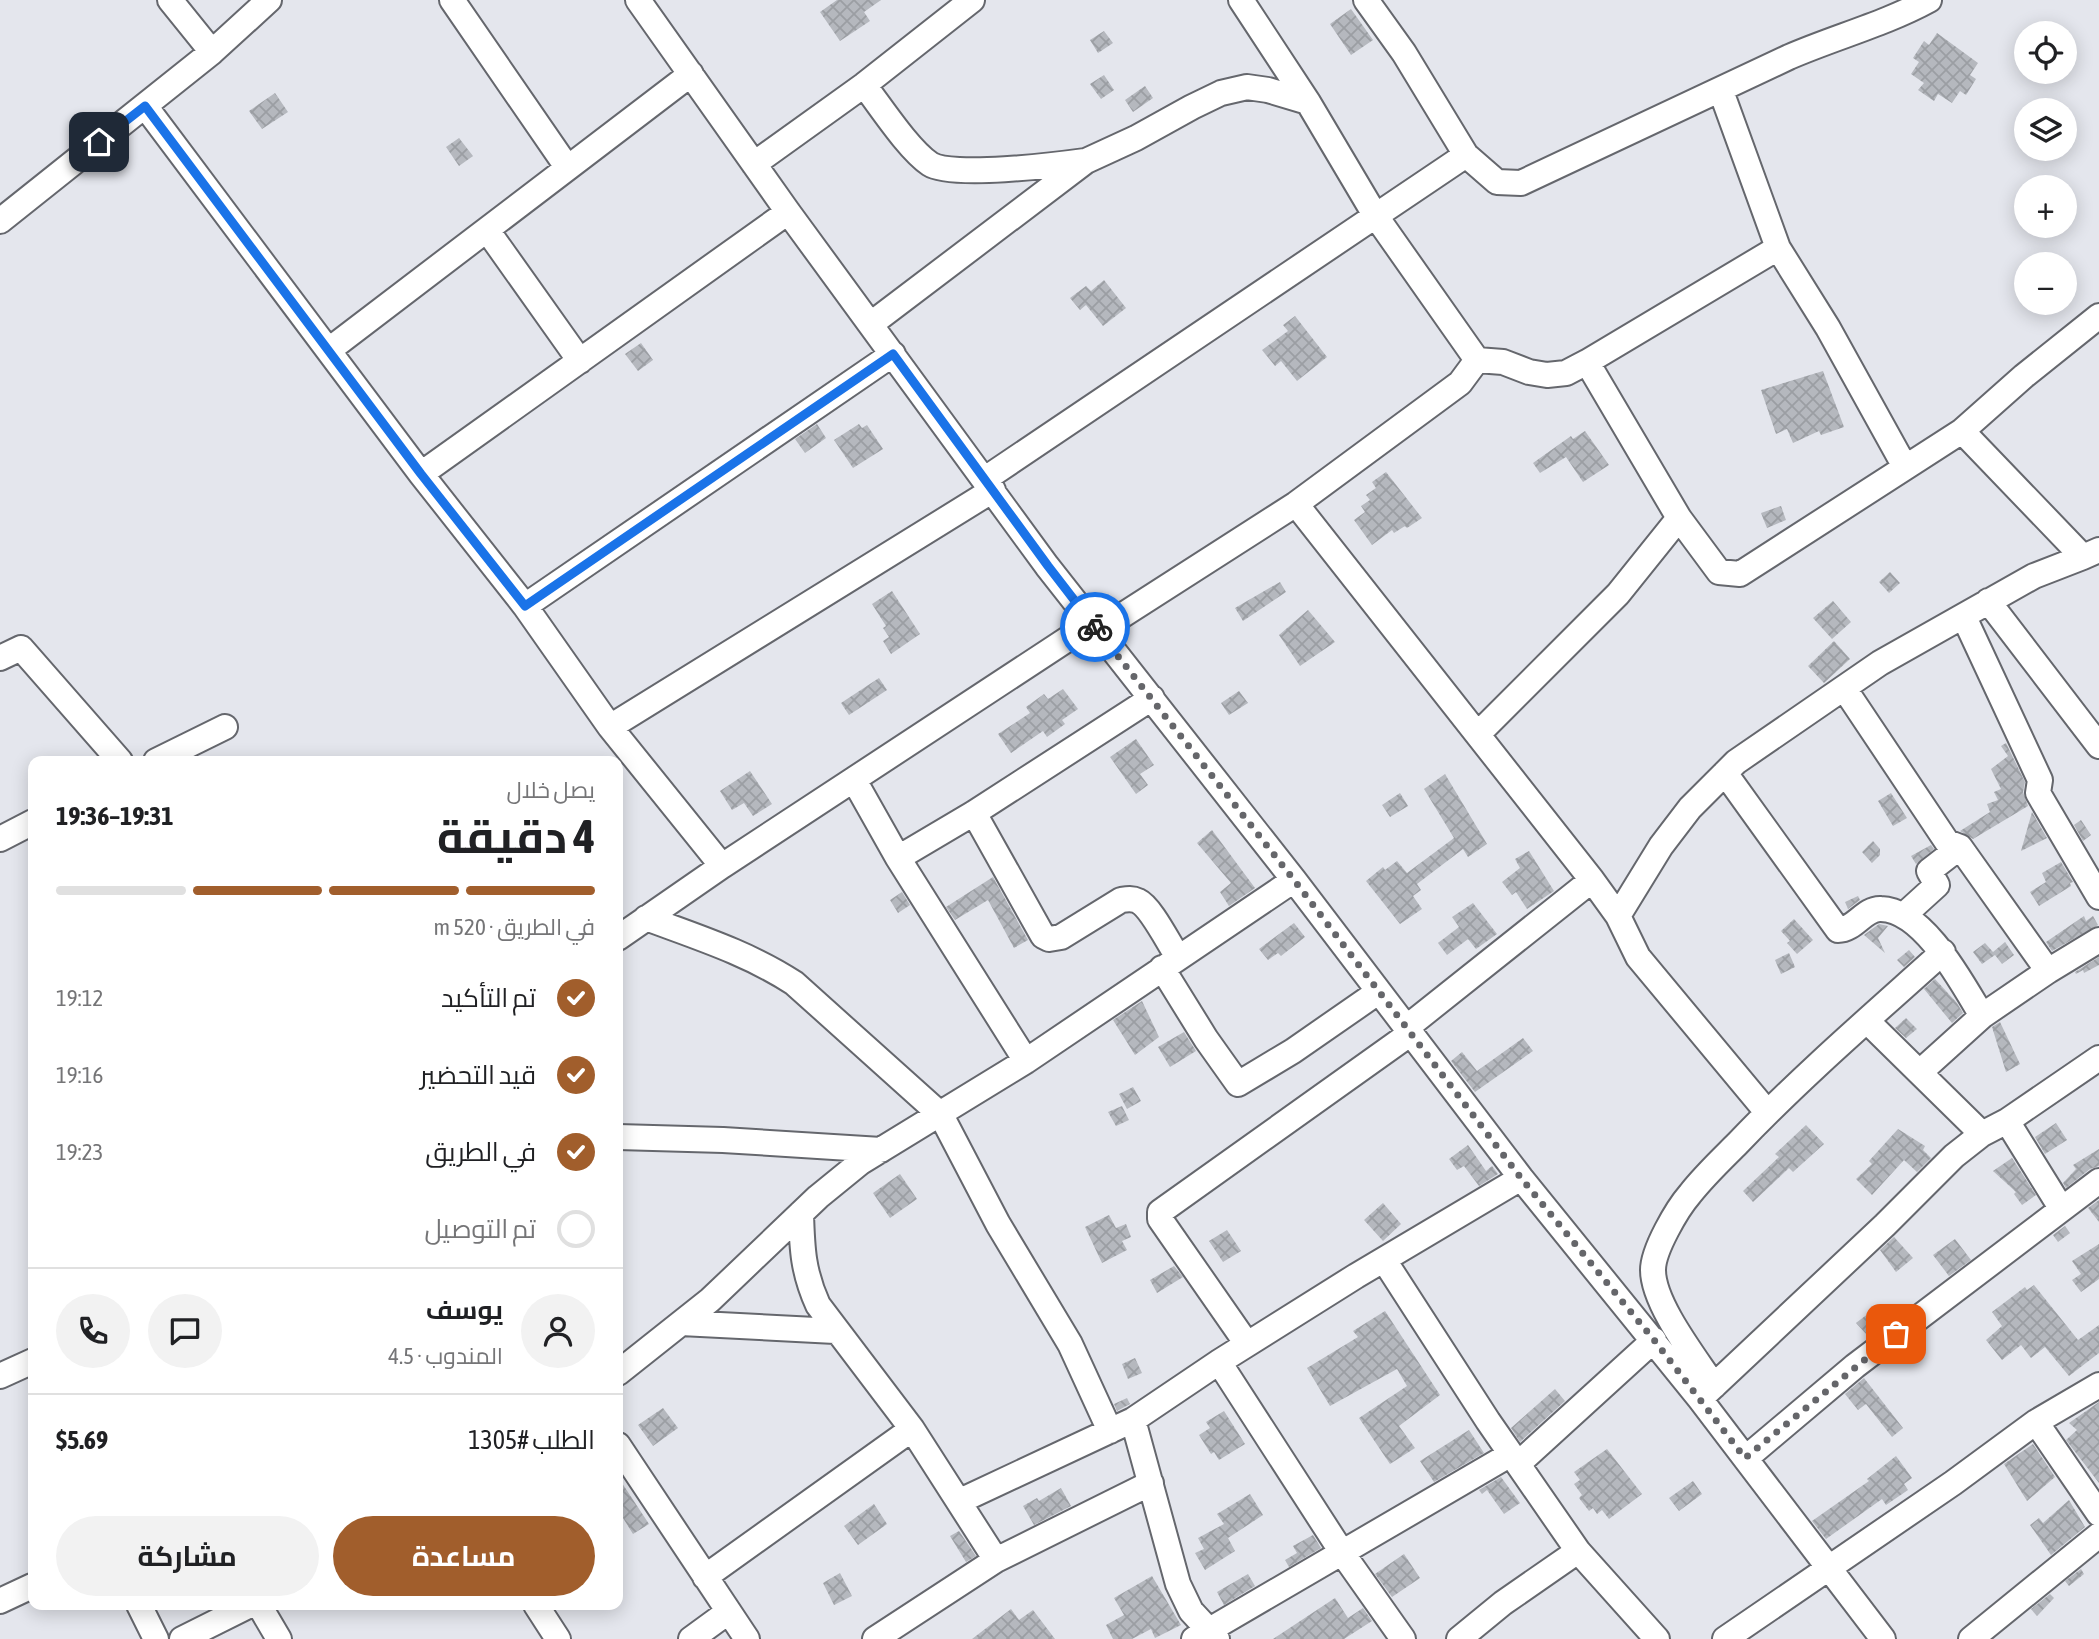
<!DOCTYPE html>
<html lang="ar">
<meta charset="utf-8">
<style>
:root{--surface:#fff;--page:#f2f2f2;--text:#202124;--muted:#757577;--line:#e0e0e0;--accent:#a15e2c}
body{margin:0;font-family:"Asap Condensed",Cairo,sans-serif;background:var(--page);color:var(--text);direction:rtl;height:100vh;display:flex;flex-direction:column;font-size:26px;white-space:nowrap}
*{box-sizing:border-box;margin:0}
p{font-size:23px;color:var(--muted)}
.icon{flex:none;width:38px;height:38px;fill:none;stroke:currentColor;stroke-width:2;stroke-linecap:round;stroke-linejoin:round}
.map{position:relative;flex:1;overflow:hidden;direction:ltr}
.details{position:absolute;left:28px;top:756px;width:595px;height:854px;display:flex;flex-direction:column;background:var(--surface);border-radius:14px;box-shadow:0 4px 18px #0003;direction:rtl}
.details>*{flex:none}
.buttons{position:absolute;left:2014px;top:21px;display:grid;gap:14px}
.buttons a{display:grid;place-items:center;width:63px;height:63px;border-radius:50%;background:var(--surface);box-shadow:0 4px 18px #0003;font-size:35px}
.pin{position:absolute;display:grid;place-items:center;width:60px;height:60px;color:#fff;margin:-30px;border-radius:14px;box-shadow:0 4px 10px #0006}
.courier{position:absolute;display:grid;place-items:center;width:70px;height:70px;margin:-35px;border:5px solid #1a73e8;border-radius:50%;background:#fff;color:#222;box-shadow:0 2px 9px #0007}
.overview em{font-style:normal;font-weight:700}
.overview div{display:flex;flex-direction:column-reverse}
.overview{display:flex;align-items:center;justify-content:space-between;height:119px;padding:0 28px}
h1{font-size:46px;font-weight:700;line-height:52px}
.bar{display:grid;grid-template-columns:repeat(4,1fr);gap:10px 7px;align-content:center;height:84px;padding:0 28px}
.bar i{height:9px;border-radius:5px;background:var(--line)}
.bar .active{background:var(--accent)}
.bar p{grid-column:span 4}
.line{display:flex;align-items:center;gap:18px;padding:0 28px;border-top:2px solid var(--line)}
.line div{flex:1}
.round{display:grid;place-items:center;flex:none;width:74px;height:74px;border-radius:37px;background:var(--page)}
ol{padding:0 28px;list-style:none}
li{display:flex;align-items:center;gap:21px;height:77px}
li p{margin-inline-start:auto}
li .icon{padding:7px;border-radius:50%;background:var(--accent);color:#fff;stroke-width:4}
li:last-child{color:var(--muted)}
li i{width:38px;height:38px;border:4px solid var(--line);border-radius:50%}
.cta{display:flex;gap:14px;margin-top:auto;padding:14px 28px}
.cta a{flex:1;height:80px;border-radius:42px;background:var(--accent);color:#fff;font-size:28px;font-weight:700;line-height:80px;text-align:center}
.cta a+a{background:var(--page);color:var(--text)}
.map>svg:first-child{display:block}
.building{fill:url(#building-cross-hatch)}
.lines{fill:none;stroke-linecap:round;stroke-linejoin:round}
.minor-casing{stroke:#65676d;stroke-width:28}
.minor{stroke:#fff;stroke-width:24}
.done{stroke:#65666a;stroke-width:7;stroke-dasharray:0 12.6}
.route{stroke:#1a73e8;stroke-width:9}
</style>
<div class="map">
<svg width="2099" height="1639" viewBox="0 0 2099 1639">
<defs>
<pattern id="building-cross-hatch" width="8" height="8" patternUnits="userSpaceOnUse" patternTransform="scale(1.75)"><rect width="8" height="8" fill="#b5b8be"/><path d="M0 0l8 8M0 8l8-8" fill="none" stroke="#9b9ea3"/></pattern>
</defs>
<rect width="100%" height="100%" fill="#e4e6ed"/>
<path class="building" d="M837 0H881L864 12 870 21 840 41 820 12Z
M1351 9 1373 40 1351 55 1330 24Z
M1104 31 1113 43 1098 53 1090 40Z
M1937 33 1978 63 1970 75 1976 79 1966 95 1960 91 1952 103 1938 94 1934 101 1918 90 1924 83 1911 74 1919 62 1913 58 1924 41 1929 45Z
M1104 75 1114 90 1101 99 1090 84Z
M1145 86 1153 98 1133 112 1125 100Z
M275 93 288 112 262 129 249 111Z
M459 138 473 156 459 166 446 147Z
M1104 280 1126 308 1103 326 1086 305 1080 310 1070 298 1086 286 1091 291Z
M1295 316 1327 357 1297 381 1281 361 1275 366 1262 350 1288 331 1283 325Z
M641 343 653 360 638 371 625 354Z
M1823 371 1844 427 1821 435 1819 431 1793 443 1787 429 1776 434 1761 390Z
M817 424 826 438 805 453 795 439Z
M859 424 862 428 867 425 883 449 853 468 834 440Z
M1585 431 1609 465 1583 482 1566 457 1540 473 1533 463 1571 436 1573 439Z
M1386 472 1422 518 1407 528 1405 526 1394 533 1392 530 1372 545 1354 520 1365 512 1361 506 1370 500 1366 495 1376 488 1372 482Z
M1781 506 1786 520 1767 528 1761 513Z
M1890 572 1900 583 1889 593 1879 582Z
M1280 582 1286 592 1243 621 1235 608Z
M892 591 920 634 891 654 883 641 889 637 883 628 886 626 872 604Z
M1833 601 1851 622 1832 639 1813 618Z
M1308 610 1335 642 1300 666 1279 635Z
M1834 641 1850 659 1824 683 1808 666Z
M879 678 887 690 849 715 841 703Z
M1063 689 1078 709 1062 720 1065 724 1047 737 1043 731 1011 753 998 734 1030 713 1026 707 1044 694 1048 699Z
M1239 691 1248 703 1229 715 1221 703Z
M1136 739 1154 765 1140 774 1148 785 1136 794 1110 757Z
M2006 743 2025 782 2023 792 2028 806 1973 839 1960 831 1990 812 1987 804 1998 800 1994 792 2001 789 1991 769 2008 756 2001 746Z
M750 771 772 804 753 816 744 803 732 810 720 791Z
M1445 774 1487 844 1468 857 1463 849 1417 884 1421 890 1413 896 1422 909 1400 924 1366 881 1383 867 1385 870 1397 861 1407 873 1454 838 1424 789Z
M1400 793 1408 806 1390 817 1382 805Z
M1891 793 1907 818 1893 826 1878 801Z
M2032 812 2047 838 2021 851Z
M2081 820 2091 835 2083 841 2074 825Z
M1212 830 1255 888 1229 906 1220 892 1231 883 1197 843Z
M1873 841 1880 849V855L1872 863 1862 852Z
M1931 845 1934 849 1916 864 1911 856Z
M1529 851 1554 891 1527 909 1516 892 1512 895 1502 882 1520 868 1515 859Z
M2061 862 2073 882 2070 883 2071 886 2039 906 2030 892 2046 882 2042 873Z
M993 877 1028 940 1014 948 988 900 955 920 946 907Z
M902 892 910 905 898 913 890 900Z
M1858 896 1860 900 1848 909 1845 902Z
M1473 903 1497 934 1476 949 1468 939 1447 955 1438 943 1459 927 1452 917Z
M2084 916 2086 921 2093 916 2098 925 2052 951 2046 942Z
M1794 919 1813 940 1797 954 1787 943 1790 941 1781 931Z
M1294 923 1305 937 1281 956 1278 953 1268 960 1259 949Z
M1879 924 1888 926 1878 938 1885 953 1864 935Z
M2005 942 2014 955 2002 964 1995 955 1982 964 1973 952 1985 943 1993 952Z
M1909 950 1915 957 1904 967 1897 960Z
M1789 953 1795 967 1781 974 1775 960Z
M2099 957V965L2084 973 2083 970 2076 974 2075 972Z
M1935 979 1957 1003 1963 1013 1952 1023 1924 989Z
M1142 1001 1159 1037 1135 1055 1113 1020Z
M1906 1018 1917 1029 1906 1038 1895 1028Z
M2000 1022 2020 1064 2006 1072 1992 1027Z
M1184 1032 1196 1051 1170 1067 1158 1047Z
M1523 1038 1533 1051 1475 1092 1451 1061 1462 1052 1477 1071Z
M1133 1087 1141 1101 1127 1109 1119 1094Z
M1122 1106 1129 1120 1116 1126 1108 1112Z
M2056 1123 2067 1140 2045 1154 2035 1137Z
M1806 1125 1824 1144 1793 1172 1789 1168 1753 1202 1743 1191 1779 1157 1775 1154Z
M1898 1129 1925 1146 1923 1150 1931 1158 1917 1172 1904 1160 1872 1195 1856 1179 1872 1164 1869 1161Z
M1468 1145 1486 1171 1492 1166 1498 1174 1479 1186 1464 1166 1457 1170 1449 1159Z
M2099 1149V1166L2090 1169 2066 1188 2063 1183 2076 1169 2073 1165Z
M2012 1158 2036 1195 2022 1205 2014 1194 2016 1192 1993 1171Z
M900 1174 917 1199 890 1218 873 1193Z
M2099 1200V1222L2088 1208Z
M1383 1203 1401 1224 1383 1241 1364 1220Z
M1109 1215 1116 1228 1126 1224 1131 1237 1122 1241 1127 1250 1102 1263 1085 1227Z
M2065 1226 2070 1233 2058 1242 2053 1235Z
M1227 1230 1241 1251 1223 1262 1209 1241Z
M1894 1237 1913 1258 1896 1272 1880 1250Z
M1955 1239 1971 1260 1949 1276 1933 1255Z
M2099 1244V1279L2081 1292 2072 1280 2081 1274 2072 1261Z
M1174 1266 1183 1277 1157 1293 1150 1280Z
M2034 1285 2078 1340 2099 1325V1353L2069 1376 2045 1347 2031 1358 2021 1345 2002 1360 1986 1340 2002 1326 1992 1312 2025 1287 2027 1290Z
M1385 1311 1440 1395 1399 1426 1415 1448 1390 1464 1359 1418 1407 1386 1397 1369 1330 1406 1307 1368 1358 1337 1353 1331Z
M1869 1313 1880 1326 1868 1336 1856 1323Z
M1135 1358 1142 1373 1128 1379 1122 1364Z
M1864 1378 1903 1428 1892 1437 1866 1404 1858 1410 1845 1394Z
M1555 1389 1565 1401 1520 1442 1511 1428Z
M1127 1398 1130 1404 1117 1411 1114 1404Z
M2099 1402V1483L2066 1440 2077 1430 2069 1423Z
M663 1408 678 1428 653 1446 638 1425Z
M1224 1411 1245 1444 1219 1460 1214 1452 1211 1454 1199 1435 1210 1428 1206 1422Z
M1469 1430 1484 1453 1434 1482 1420 1461Z
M2033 1444 2055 1477 2027 1501 2004 1464Z
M1607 1449 1642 1494 1609 1519 1602 1510 1597 1514 1593 1508 1589 1511 1579 1498 1582 1495 1574 1484 1580 1480 1574 1472Z
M1896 1456 1912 1478 1904 1484 1908 1490 1886 1505 1882 1499 1826 1539 1812 1521 1869 1481 1867 1479Z
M618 1477 649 1524 633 1534 618 1510Z
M1501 1477 1520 1503 1504 1514 1487 1490 1482 1494 1479 1490Z
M1693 1481 1702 1494 1679 1511 1669 1498Z
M1061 1488 1071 1506 1034 1525 1023 1506 1037 1498 1039 1501Z
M1250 1494 1263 1515 1228 1538 1235 1551 1205 1570 1195 1553 1204 1549 1198 1538 1224 1524 1217 1514Z
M2069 1500 2085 1527 2051 1555 2030 1525 2039 1518 2043 1523Z
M874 1504 887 1524 858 1545 844 1526Z
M959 1531 976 1556 966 1562 950 1536Z
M1313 1535 1321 1548 1289 1567 1285 1560 1297 1553 1293 1546Z
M1404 1554 1420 1578 1392 1597 1375 1574Z
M2081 1569 2084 1574 2069 1586 2065 1581Z
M840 1573 852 1596 834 1605 823 1583Z
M1248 1574 1255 1586 1224 1605 1217 1592Z
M1152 1576 1181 1625 1155 1638 1151 1629 1132 1639H1113L1106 1625 1124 1615 1114 1598Z
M2050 1594 2054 1598 2037 1616 2031 1609Z
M1335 1598 1348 1618 1363 1608 1372 1621 1344 1639H1273Z
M1011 1609 1019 1620 1033 1610 1055 1639H972Z"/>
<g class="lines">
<g class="minor-casing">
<path id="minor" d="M170 0 212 52
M452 0 567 167
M638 0 788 212 1047 566 1294 880 1521 1178 1700 1399 1883 1639
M1241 0 1308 102 1375 215 1477 360 1503 362 1529 372 1547 375 1566 373 1587 362 1778 248
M1366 0 1404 53 1466 155 1497 182 1521 183 1789 57C1835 37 1885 24 1929 0
M864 85C881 107 908 149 930 164 951 178 1056 165 1085 161
M1721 91 1778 248 1828 328 1905 467
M145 106 421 474 525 606 610 727 722 866
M754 164 864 85 972 0
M0 221 212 52 269 0
M487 230 580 361
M871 324 1086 161 1136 138 1192 107 1221 93 1247 87 1268 90 1308 102
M329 350 691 74
M1587 362 1679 518 1719 572 1740 574 1962 431 2083 557 2099 550
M1962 431 2024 376 2099 316
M421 474 788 212
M985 479 1466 155
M1296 504 1592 880 1618 916 1638 957 1767 1112
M1988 601 2099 746
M525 606 893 354
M1964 617 2040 780 2038 793 2099 897
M1098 631 1296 504 1460 383 1477 360
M0 658 21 648 120 761
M1844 688 1947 842 1960 847 2048 971
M610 727 993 490
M1478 734 1618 594 1679 518
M156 761 225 727
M1725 773 1838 930C1855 930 1864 908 1881 909 1924 910 1962 983 1982 1016
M854 780 898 858 1026 1061
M974 813 1043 936 1049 939 1061 937 1121 900C1127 899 1132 898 1138 901 1151 907 1169 944 1178 957
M0 839 33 822
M898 858 974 813 1152 698
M1904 915 1937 885 1929 871 1960 847
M1618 916 1661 846 1690 808 1736 762 1880 663 2034 576 2083 557
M646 918C697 937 748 953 794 983L941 1115 998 1224 1070 1344 1110 1431
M618 938 722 866 1092 623
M1162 968 1206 1039 1238 1084 1293 1051 1378 992
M1867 1021 1982 1134
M1406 1028 1592 880
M1920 1072 1982 1016 2048 971 2099 940
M2007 1121 2061 1208
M618 1137 723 1140 881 1150
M801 1213C802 1249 803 1272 818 1305L912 1429 996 1560
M1384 1260 1488 1421 1578 1551 1657 1639
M681 1323 835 1331
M1247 1344 1160 1219V1212L1411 1033
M1219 1362 1343 1554 1403 1639
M618 1373 710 1300 818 1197 861 1162 1026 1061 1294 880
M0 1376 33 1361
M1714 1386C1695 1357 1653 1304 1653 1270 1653 1250 1677 1209 1690 1194 1704 1176 1721 1160 1737 1144 1802 1076 1873 1015 1943 952
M1702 1397 1885 1225 1954 1156 1982 1134 2007 1121 2099 1058
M1133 1420 1178 1584 1191 1611 1217 1639
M2036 1422 2099 1514
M618 1445 747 1639
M1746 1458 1855 1366 2099 1181
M1518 1464 1654 1340
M960 1501 1133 1420 1219 1362 1356 1276 1521 1178
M705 1577 912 1429
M0 1601 32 1586
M139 1605 156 1639
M259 1605 279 1639
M536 1605 558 1639
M182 1639 250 1605
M691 1639 728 1612
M875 1639 996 1560 1151 1483
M1194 1639 1511 1454
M1459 1639 1503 1603 1578 1551
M1725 1639 1953 1483 2036 1422 2099 1385
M1971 1639 2099 1535"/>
</g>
<use href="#minor" class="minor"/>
</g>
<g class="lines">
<path class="done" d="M1095 627 1294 880 1521 1178 1654 1340 1745 1458 1896 1334"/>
<path class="route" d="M99 142 145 106 421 474 525 606 893 354 1048 566 1095 627"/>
</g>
</svg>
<div class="buttons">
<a><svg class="icon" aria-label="locate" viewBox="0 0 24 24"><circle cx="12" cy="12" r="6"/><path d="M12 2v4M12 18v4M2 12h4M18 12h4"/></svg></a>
<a><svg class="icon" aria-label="layers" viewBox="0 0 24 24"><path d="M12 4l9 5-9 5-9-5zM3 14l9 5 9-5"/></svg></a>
<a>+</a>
<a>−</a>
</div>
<div class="pin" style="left:1896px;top:1334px;background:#ea580c"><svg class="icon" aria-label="bag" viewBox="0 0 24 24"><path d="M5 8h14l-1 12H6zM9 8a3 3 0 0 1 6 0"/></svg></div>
<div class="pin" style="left:99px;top:142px;background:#1f2937"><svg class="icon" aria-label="home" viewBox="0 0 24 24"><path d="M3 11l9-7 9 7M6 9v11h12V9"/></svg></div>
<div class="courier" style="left:1095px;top:627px"><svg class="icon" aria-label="bike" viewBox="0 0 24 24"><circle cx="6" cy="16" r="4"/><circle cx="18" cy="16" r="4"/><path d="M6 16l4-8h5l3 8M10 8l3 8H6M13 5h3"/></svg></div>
<section class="details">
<div class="overview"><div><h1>4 دقيقة</h1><p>يصل خلال</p></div><em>19:31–19:36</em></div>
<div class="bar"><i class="active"></i><i class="active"></i><i class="active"></i><i></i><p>في الطريق · 520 m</p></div>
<ol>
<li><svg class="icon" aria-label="check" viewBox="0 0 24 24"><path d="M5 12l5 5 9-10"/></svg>تم التأكيد<p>19:12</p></li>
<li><svg class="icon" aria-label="check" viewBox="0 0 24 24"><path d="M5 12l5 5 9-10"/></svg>قيد التحضير<p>19:16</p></li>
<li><svg class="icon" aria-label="check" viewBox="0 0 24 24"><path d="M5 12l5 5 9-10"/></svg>في الطريق<p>19:23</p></li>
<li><i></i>تم التوصيل</li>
</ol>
<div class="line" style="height:126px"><a class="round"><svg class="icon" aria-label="person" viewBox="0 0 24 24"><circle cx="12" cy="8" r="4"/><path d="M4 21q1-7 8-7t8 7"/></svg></a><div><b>يوسف</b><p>المندوب · 4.5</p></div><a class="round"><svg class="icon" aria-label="chat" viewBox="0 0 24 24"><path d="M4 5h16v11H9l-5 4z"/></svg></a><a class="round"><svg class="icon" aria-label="phone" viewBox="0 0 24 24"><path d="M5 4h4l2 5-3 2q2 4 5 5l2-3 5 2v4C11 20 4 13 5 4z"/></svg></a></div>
<div class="line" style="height:91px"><div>الطلب #1305</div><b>$5.69</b></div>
<div class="cta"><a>مساعدة</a><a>مشاركة</a></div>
</section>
</div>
